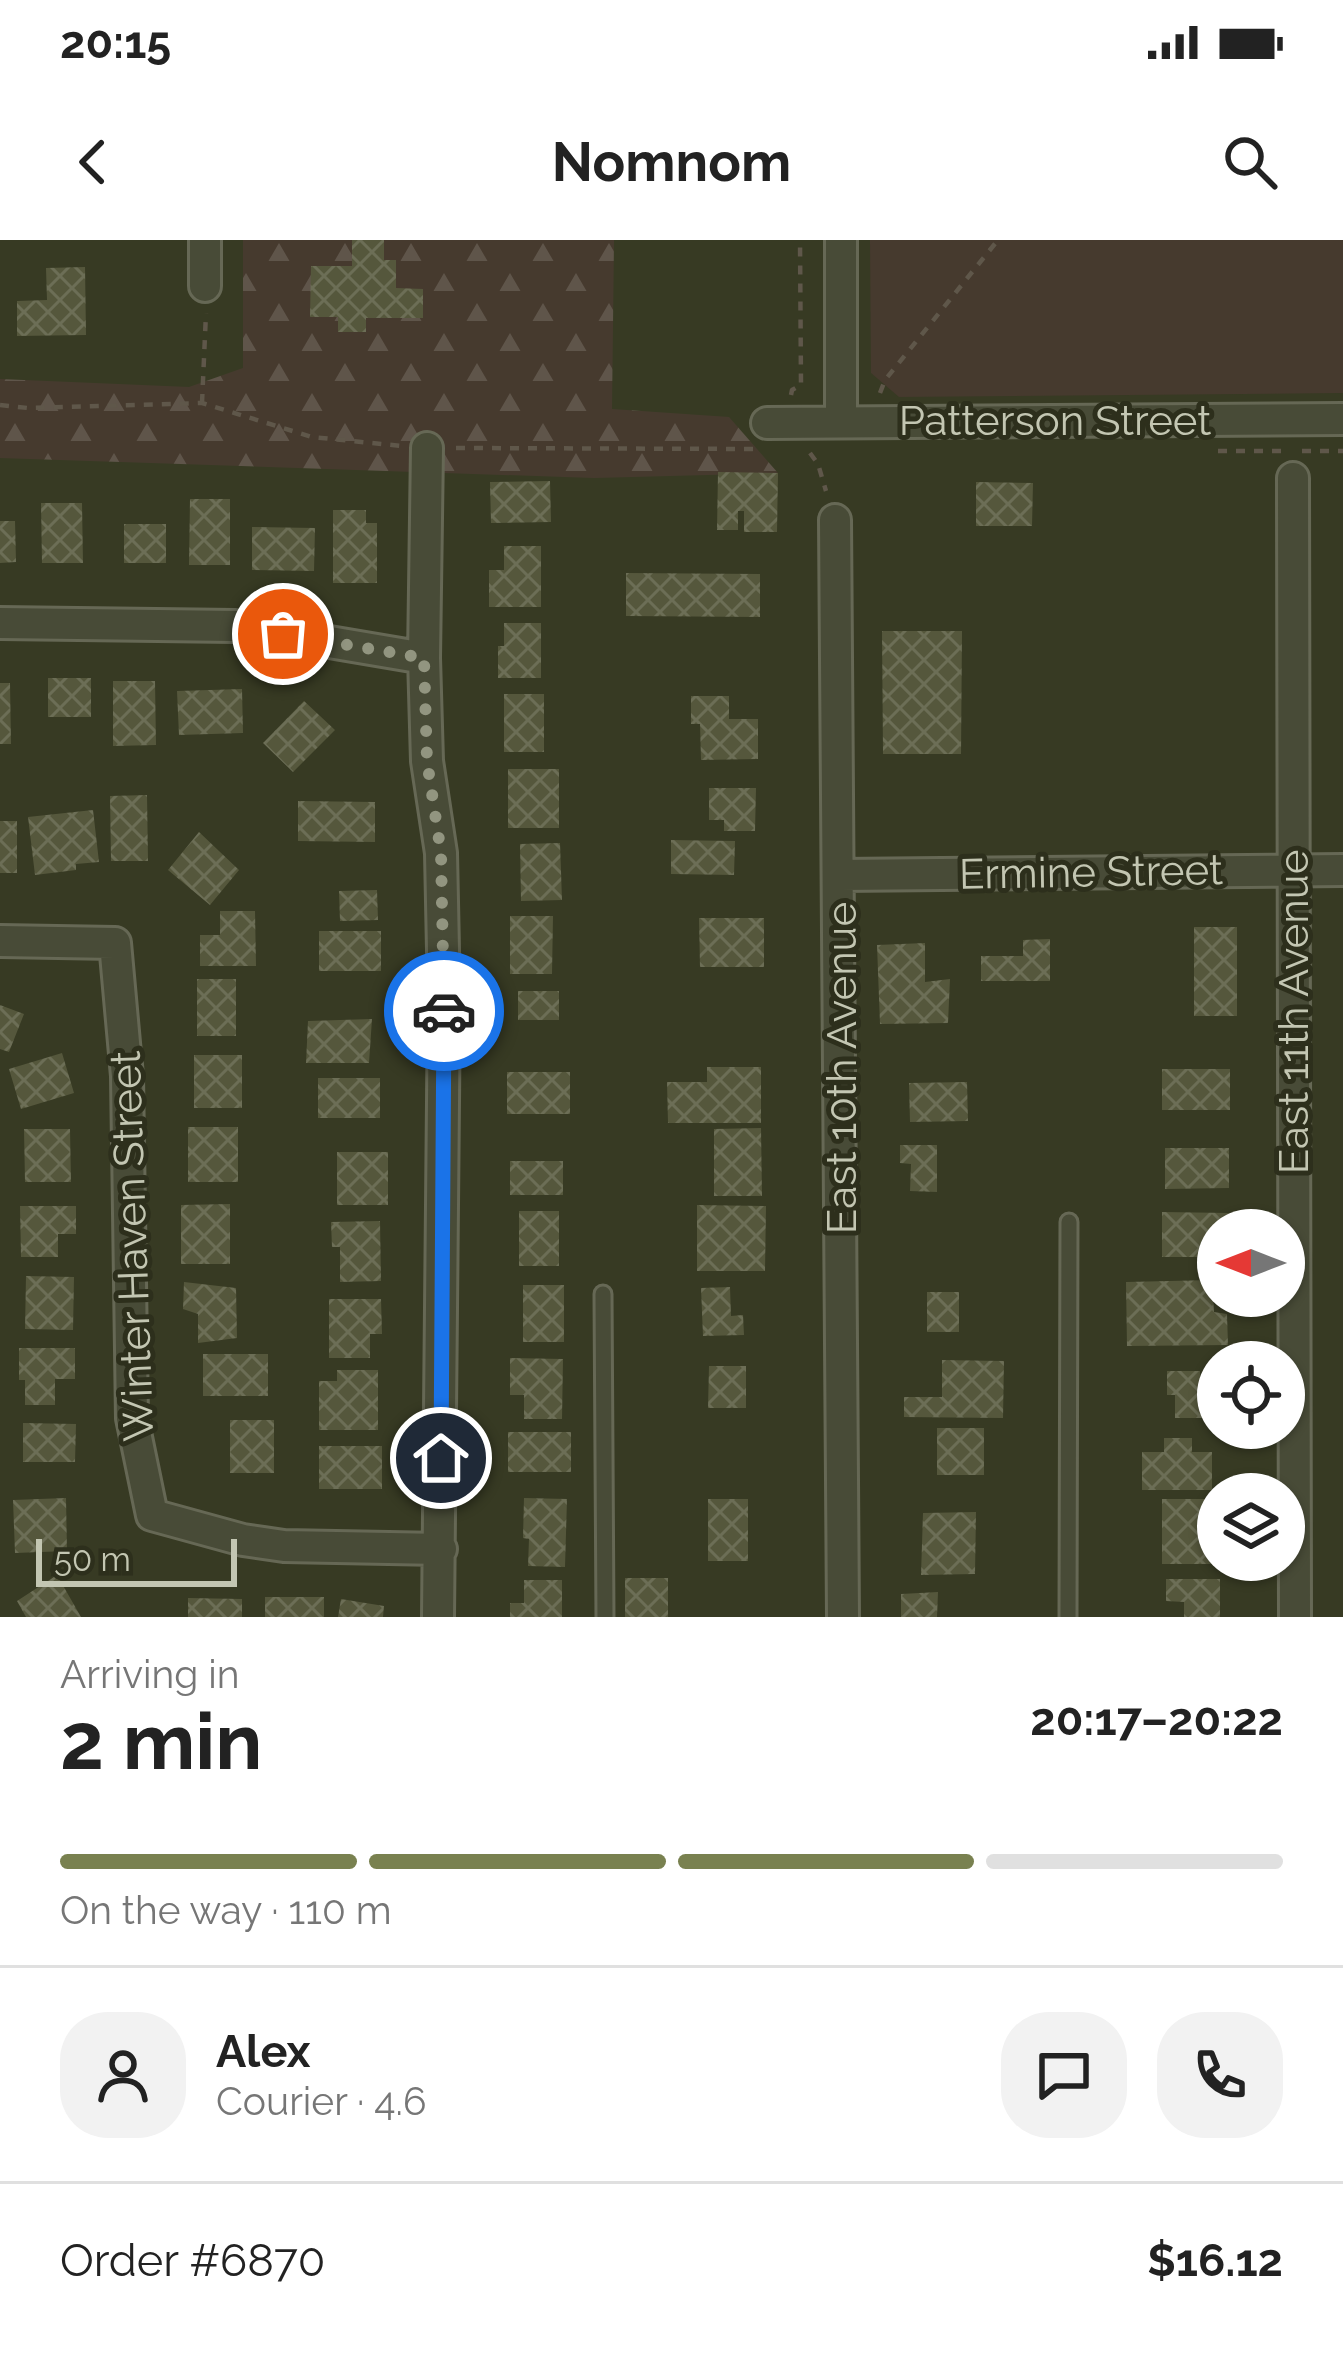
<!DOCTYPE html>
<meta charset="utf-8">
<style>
:root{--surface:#fff;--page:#f2f2f2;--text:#222;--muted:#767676;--line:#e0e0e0;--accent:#798150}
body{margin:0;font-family:Raleway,sans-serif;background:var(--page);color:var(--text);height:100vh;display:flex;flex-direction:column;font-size:45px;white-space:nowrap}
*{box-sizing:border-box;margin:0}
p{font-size:39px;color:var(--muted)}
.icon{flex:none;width:66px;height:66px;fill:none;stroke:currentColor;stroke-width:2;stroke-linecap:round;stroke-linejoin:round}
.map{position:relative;height:1377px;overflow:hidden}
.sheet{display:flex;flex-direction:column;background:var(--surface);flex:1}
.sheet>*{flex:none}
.needle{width:78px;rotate:270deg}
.controls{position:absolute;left:1197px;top:969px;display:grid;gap:24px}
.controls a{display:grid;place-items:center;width:108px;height:108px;border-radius:50%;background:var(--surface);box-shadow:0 3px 9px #0004;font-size:60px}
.scale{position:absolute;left:36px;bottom:30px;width:201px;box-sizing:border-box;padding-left:12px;border:6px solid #c3c6b2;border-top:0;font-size:33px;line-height:42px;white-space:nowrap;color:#c3c6b2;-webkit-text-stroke:9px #2d2f1c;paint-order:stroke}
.pin{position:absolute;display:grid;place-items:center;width:102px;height:102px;color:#fff;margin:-51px;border:6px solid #fff;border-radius:50%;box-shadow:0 3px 12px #0007}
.courier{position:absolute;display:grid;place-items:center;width:120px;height:120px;margin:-60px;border:9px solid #1a73e8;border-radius:50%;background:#fff;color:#222;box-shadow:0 3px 15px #0007}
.head em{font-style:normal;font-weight:700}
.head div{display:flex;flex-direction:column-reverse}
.head{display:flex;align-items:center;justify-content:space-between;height:204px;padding:0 60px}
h1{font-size:78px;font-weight:700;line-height:90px}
.bar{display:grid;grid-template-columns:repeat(4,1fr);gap:18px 12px;align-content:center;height:144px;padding:0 60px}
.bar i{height:15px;border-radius:9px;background:var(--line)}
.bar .active{background:var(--accent)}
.bar p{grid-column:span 4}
.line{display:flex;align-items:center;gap:30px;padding:0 60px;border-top:3px solid var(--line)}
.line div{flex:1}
.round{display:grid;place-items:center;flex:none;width:126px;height:126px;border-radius:48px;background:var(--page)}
.status{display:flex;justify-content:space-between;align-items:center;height:84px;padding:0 60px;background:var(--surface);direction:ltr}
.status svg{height:33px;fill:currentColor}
header{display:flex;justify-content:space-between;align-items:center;height:156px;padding:0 60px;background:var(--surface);font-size:54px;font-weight:700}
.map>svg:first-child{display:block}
.green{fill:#463a2e}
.forest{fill:url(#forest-firs)}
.building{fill:url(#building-cross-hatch)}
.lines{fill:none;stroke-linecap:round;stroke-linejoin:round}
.service-casing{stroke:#666855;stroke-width:21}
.minor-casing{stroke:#666855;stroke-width:36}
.path{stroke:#5f574a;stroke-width:4.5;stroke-dasharray:9 9;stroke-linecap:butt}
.service{stroke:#484b37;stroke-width:15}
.minor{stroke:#484b37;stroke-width:30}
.done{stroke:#929580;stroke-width:12;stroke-dasharray:0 21.6}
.route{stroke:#1a73e8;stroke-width:15}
.labels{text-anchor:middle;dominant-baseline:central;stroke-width:10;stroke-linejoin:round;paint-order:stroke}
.street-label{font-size:42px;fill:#c3c6b2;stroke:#2d2f1c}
</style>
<div class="status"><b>20:15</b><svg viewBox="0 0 49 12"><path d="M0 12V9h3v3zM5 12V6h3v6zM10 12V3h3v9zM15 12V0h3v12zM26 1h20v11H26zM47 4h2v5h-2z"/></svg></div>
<header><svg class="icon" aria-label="back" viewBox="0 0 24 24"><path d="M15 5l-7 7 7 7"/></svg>Nomnom<svg class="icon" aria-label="search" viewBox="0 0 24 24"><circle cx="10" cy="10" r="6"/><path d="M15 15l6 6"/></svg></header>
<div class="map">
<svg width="1343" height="1377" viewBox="0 0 1343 1377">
<defs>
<pattern id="forest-firs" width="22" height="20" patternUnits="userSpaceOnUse" patternTransform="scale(3)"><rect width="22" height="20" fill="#463a2e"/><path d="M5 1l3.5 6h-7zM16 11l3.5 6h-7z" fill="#5f554a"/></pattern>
<pattern id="building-cross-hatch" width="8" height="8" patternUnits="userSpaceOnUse" patternTransform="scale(3)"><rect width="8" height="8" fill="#55573c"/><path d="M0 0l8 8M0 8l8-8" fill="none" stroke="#6c6e56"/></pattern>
</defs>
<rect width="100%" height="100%" fill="#373a23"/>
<path class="green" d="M870 0H1343V153L899 157 871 133Z"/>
<path class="forest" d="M243 0H614L612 169 729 177 778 233 594 238 0 218V139L189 147 243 128Z"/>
<path class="building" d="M352 0H384V20H396V48L423 49V78H366V92H338V77H310L311 26H352Z
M85 27 86 95 17 96V61L47 60 46 28Z
M718 232 778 233 777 292H744V271H738V290H717Z
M550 241 551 282 491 283 490 242Z
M976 242 1033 243 1032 286H976Z
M190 259H230V325H189Z
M41 263H82L83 323H42Z
M333 270H366V283H377V343H333Z
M0 281H15L16 322 0 323Z
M124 284H166V323H124Z
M252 287 315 288 314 331 252 330Z
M504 306H541V367H489V330H504Z
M626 333 760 334V377L626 376Z
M504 383H541V438H498V406H504Z
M882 391H962L961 514H883Z
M48 438H91V477H48Z
M113 441H155L156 505 113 506Z
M0 443H10L11 504H0Z
M242 449 243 493 179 495 177 451Z
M504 454H544V512H504Z
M691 456H729V479H758V519L701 520 700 484H691Z
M304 461 335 490 293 532 263 503Z
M508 529H559V588H508Z
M709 548H756L755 591H724V580H709Z
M147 555 148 621H111L110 556Z
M298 561 375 562V602L298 601Z
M93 570 99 622 76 624V630L35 635 28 577Z
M0 581H17V633H0Z
M199 592 239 630 210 665 168 630Z
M671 600 735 601 734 635 671 634Z
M560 603 562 660 521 661 520 604Z
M377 650 378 680 340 681 339 651Z
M220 671H255L256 726H200V695H220Z
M510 676H553L552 734H510Z
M699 678H764V727H700Z
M1194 687H1237V776H1194Z
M319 691H381V731H319Z
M1050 699V741H981V716H1023V700Z
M925 703V742L950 739 948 783 880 784 877 705Z
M197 739H236V796H197Z
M518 751H559V780H518Z
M0 765 24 774 9 812 0 809Z
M372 779 369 823H306L308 781Z
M62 813 74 853 21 869 9 829Z
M194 815H242V868H194Z
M707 827H761V883H668L667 842H707Z
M1162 829H1230V870H1162Z
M507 832H570V874H507Z
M318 838H380V878H318Z
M967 842 968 881 910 882 909 843Z
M188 887H238V942H188Z
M761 888 762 956H714V889Z
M24 889H70L71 942H25Z
M900 905H937V952L910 951 911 924 900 923Z
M1165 908H1229V948L1165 949Z
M337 912H388V965H337Z
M510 921H563V955H510Z
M230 964V1024H181V965Z
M697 965 766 966 765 1031H697Z
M20 966H76V994H58V1017H21Z
M519 971H559V1026H519Z
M1162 972 1230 973V990H1218V1017H1162Z
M380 981 381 1041 340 1042V1007H332L331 982Z
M26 1036 74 1037 73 1090 25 1089Z
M1212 1040 1214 1072 1227 1074 1228 1105 1127 1106 1126 1042Z
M184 1042 236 1048 237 1098 198 1103V1074L183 1069Z
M523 1045H564V1102H523Z
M730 1047 731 1076 743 1075 744 1095 703 1096 701 1048Z
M927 1052H959V1092H927Z
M329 1059H381L382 1094H370V1118H329Z
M19 1108H75V1139H55V1165H25V1140H19Z
M203 1114H268V1156H203Z
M510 1118 563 1119 562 1179H524V1155H510Z
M942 1120 1004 1121 1003 1178 904 1177V1157H942Z
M709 1126H746V1168H708Z
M337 1130H378V1190H319V1141H337Z
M1167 1131H1200V1137H1218V1178H1175V1155H1167Z
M230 1180H274V1233H230Z
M23 1183 76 1184 75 1222H23Z
M937 1188H984V1235H937Z
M508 1192H571V1232H508Z
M1164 1198H1192V1212H1212V1250H1142V1212H1164Z
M319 1206H382V1249H319Z
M66 1258 67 1311 15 1313 13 1260Z
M524 1258 567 1259 565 1327 528 1326 529 1299 523 1298Z
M708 1259H748V1321H708Z
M1162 1259H1212V1324H1162Z
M976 1272 975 1334 921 1335 923 1273Z
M57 1335 81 1377H26L17 1361Z
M625 1338H668V1377H625Z
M1166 1339H1220V1377H1184V1362L1166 1361Z
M524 1340H562V1377H510V1363H524Z
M938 1352 937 1377H901V1354Z
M265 1357H324V1377H265Z
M188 1358 242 1359V1377H188Z
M341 1359 384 1366 383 1377H338Z"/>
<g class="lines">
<g class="service-casing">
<path id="service" d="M603 1054 605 1377
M1068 1377 1069 982"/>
</g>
<g class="minor-casing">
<path id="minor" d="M841 0V180
M205 46V0
M767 183 1343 179
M427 208 424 418 427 521 441 613 444 759 438 1377
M1293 238 1295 1377
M835 280 843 1377
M0 383 235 386 424 418
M840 635 1343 630
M0 701 115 703 127 836 132 1178 152 1275 243 1300 284 1306 441 1309"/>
</g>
<path class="path" d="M880 153 885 140 998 0
M791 155 792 150 801 145 800 0
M202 163 206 73
M0 165 28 168 202 163 312 197 402 206
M456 208 756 209
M1218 211H1284
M1302 211H1343
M810 213 818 224 826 251"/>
<use href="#service" class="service"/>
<use href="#minor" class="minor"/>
</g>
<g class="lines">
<path class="done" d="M283 394 424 418 427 521 441 613 444 771"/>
<path class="route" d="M441 1218 444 771"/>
</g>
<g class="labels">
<g class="street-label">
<text x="1055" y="180">Patterson Street</text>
<text transform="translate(1091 632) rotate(-1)">Ermine Street</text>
<text transform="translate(1293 772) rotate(-90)">East 11th Avenue</text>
<text transform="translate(841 828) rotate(-90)">East 10th Avenue</text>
<text transform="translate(132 1006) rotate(-92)">Winter Haven Street</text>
</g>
</g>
</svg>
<div class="controls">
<a><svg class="needle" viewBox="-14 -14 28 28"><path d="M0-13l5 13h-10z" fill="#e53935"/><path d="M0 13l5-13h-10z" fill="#767676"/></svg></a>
<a><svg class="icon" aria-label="locate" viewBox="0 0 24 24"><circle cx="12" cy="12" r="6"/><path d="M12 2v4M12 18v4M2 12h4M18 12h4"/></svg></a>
<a><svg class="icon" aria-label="layers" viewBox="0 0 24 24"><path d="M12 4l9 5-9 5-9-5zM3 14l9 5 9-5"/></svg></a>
</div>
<div class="scale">50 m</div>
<div class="pin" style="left:283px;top:394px;background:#ea580c"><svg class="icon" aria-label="bag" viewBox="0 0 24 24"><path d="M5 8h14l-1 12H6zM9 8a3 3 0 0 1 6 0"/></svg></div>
<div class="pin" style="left:441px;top:1218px;background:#1f2937"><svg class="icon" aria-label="home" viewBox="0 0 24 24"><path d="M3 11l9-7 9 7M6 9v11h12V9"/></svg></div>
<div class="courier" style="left:444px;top:771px"><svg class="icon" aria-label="car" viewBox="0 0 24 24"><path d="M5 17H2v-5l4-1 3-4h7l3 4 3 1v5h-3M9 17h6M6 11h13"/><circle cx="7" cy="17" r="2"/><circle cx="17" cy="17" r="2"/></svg></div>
</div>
<section class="sheet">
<div class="head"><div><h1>2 min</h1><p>Arriving in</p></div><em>20:17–20:22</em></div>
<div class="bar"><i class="active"></i><i class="active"></i><i class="active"></i><i></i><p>On the way · 110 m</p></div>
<div class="line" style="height:216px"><a class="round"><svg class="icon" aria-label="person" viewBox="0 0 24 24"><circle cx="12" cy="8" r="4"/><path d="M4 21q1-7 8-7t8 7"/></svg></a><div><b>Alex</b><p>Courier · 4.6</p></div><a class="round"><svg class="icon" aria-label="chat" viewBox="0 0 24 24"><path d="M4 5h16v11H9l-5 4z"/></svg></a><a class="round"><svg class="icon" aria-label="phone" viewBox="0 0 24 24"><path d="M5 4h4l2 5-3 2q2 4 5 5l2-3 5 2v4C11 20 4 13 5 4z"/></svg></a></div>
<div class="line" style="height:156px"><div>Order #6870</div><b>$16.12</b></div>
</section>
